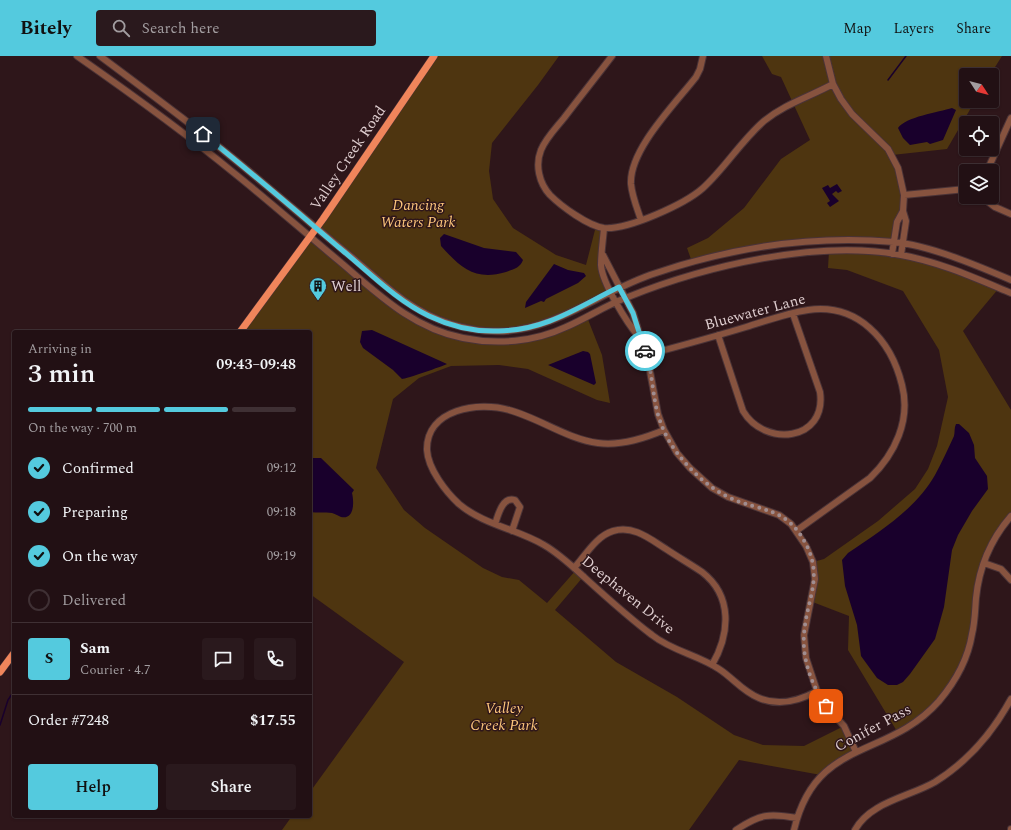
<!DOCTYPE html>
<meta charset="utf-8">
<style>
:root{--surface:#221014;--page:#2a191d;--text:#f1f3f6;--muted:#a29da0;--line:#3f3034;--accent:#54cade}
body{margin:0;font-family:Spectral,serif;background:var(--page);color:var(--text);height:100vh;display:flex;flex-direction:column;font-size:15px;white-space:nowrap}
*{box-sizing:border-box;margin:0}
p{font-size:13px;color:var(--muted)}
.icon{flex:none;width:22px;height:22px;fill:none;stroke:currentColor;stroke-width:2;stroke-linecap:round;stroke-linejoin:round}
.map{position:relative;flex:1;overflow:hidden}
.side{position:absolute;left:12px;top:274px;width:300px;height:488px;display:flex;flex-direction:column;background:var(--surface);border-radius:4px;box-shadow:0 1px 3px #0004,0 0 0 1px var(--line)}
.side>*{flex:none}
.needle{width:26px;rotate:126deg}
.fabs{position:absolute;left:959px;top:12px;display:grid;gap:8px}
.fabs a{display:grid;place-items:center;width:40px;height:40px;border-radius:4px;background:var(--surface);box-shadow:0 1px 3px #0004,0 0 0 1px var(--line);font-size:20px}
.pin{position:absolute;display:grid;place-items:center;width:34px;height:34px;color:#fff;margin:-17px;border-radius:8px;box-shadow:0 2px 6px #0006}
.courier{position:absolute;display:grid;place-items:center;width:40px;height:40px;margin:-20px;border:3px solid #54cade;border-radius:50%;background:#fff;color:#222;box-shadow:0 1px 5px #0007}
.summary em{font-style:normal;font-weight:600}
.summary div{display:flex;flex-direction:column-reverse}
.summary{display:flex;align-items:center;justify-content:space-between;height:68px;padding:0 16px}
h1{font-size:26px;font-weight:600;line-height:30px}
.bar{display:grid;grid-template-columns:repeat(4,1fr);gap:6px 4px;align-content:center;height:48px;padding:0 16px}
.bar i{height:5px;border-radius:3px;background:var(--line)}
.bar .active{background:var(--accent)}
.bar p{grid-column:span 4}
.line{display:flex;align-items:center;gap:10px;padding:0 16px;border-top:1px solid var(--line)}
.line div{flex:1}
.round{display:grid;place-items:center;flex:none;width:42px;height:42px;border-radius:4px;background:var(--page)}
ol{padding:0 16px;list-style:none}
li{display:flex;align-items:center;gap:12px;height:44px}
li p{margin-inline-start:auto}
li .icon{padding:4px;border-radius:50%;background:var(--accent);color:#111;stroke-width:4}
li:last-child{color:var(--muted)}
li i{width:22px;height:22px;border:2px solid var(--line);border-radius:50%}
.cta{display:flex;gap:8px;margin-top:auto;padding:8px 16px}
.cta a{flex:1;height:46px;border-radius:4px;background:var(--accent);color:#111;font-size:16px;font-weight:600;line-height:46px;text-align:center}
.cta a+a{background:var(--page);color:var(--text)}
header{display:flex;align-items:center;gap:24px;box-sizing:border-box;height:56px;padding:0 20px;background:var(--accent);color:#111}
header strong{font-size:19px}
nav{display:flex;gap:22px;margin-inline-start:auto;font-size:14px}
.search{width:280px;height:36px;background:var(--page);display:flex;align-items:center;gap:10px;box-sizing:border-box;padding:0 14px;border-radius:4px;color:var(--muted);font-size:15px}
.map>svg:first-child{display:block}
.green{fill:#4e3510}
.water{fill:#19002c}
.lines{fill:none;stroke-linecap:round;stroke-linejoin:round}
.stream{stroke:#19002c;stroke-width:1.5}
.minor-casing{stroke:#4a3337;stroke-width:8}
.major-casing{stroke:#4a3337;stroke-width:8}
.minor{stroke:#87533f;stroke-width:6}
.major{stroke:#f0855b;stroke-width:7}
.done{stroke:#a08d90;stroke-width:4;stroke-dasharray:0 7.2}
.route{stroke:#54cade;stroke-width:5}
.labels{text-anchor:middle;dominant-baseline:central;stroke-width:3;stroke-linejoin:round;paint-order:stroke}
.street-label{font-size:15px;fill:#decdcf;stroke:#2e161a}
.park-label{font-size:15px;font-style:italic;fill:#fcc57b;stroke:#2e161a}
.poi-label{font-size:15px;fill:#decdcf;stroke:#2e161a;text-anchor:start}
</style>
<header>
<strong>Bitely</strong>
<div class="search"><svg class="icon" aria-label="search" viewBox="0 0 24 24"><circle cx="10" cy="10" r="6"/><path d="M15 15l6 6"/></svg>Search here</div>
<nav><a>Map</a><a>Layers</a><a>Share</a></nav>
</header>
<div class="map">
<svg width="1011" height="774" viewBox="0 0 1011 774">
<rect width="100%" height="100%" fill="#2e161a"/>
<path class="green" d="M434 0H559L538 29 492 87 489 115 493 143 513 172 556 199 586 209 596 170 604 172 601 208 610 235 576 255 525 272 477 274 419 254 317 172Z
M762 0H1002L990 19H966V45H975L947 93 892 99 904 139 894 186 820 183 692 206 687 192 708 182 744 152 781 103 810 84 781 21 772 18Z
M310 181 403 257 462 282 529 283 587 261 602 299 610 347 597 344 528 313 499 309 451 310 419 322 393 343 376 412 404 454 425 472 483 512 502 521 519 524 547 547 576 514 583 521 555 554 616 606 677 641 734 679 763 689 804 690 844 670 856 696 821 719 739 704 689 774H282L292 760H310V736L404 606 310 538V276H240Z
M829 195 901 199 999 232 963 275 1011 354V460L986 499 964 606 938 645 898 677 848 594 849 560 810 545 813 536V506L824 503 878 465 915 433 928 413 937 390 948 341 939 294 903 235 847 214 828 212Z"/>
<path class="water" d="M952 52 956 54 943 84 930 88 927 86 910 89 903 82 898 72C905 61 939 56 952 52Z
M837 128 842 135 838 137 836 135 832 138 839 145 830 151 827 147 830 145 822 132 828 129 830 132Z
M444 178 484 192 516 196 523 204C520 212 514 213 506 216 475 225 461 212 441 190L440 182Z
M554 208 568 214 584 217 586 220 578 227 546 243 544 246 541 245 525 252 526 246Z
M372 274 447 308C443 310 406 323 402 323L393 314 363 292 360 286 362 275Z
M583 295 588 296 590 298 596 327 594 329 548 309Z
M956 368H959L969 377 974 389 975 402 987 420 988 433 972 455 958 479 952 494 944 551 935 583 910 618 903 626 897 629H888L877 622 861 600 857 569 845 530 842 504 848 497C879 476 916 453 935 419 942 406 948 393 954 380 955 376 954 372 956 368Z
M310 402H321L354 434 352 437C354 445 355 464 341 461 338 460 336 458 332 457 325 456 317 457 310 456Z"/>
<g class="lines">
<path class="stream" d="M888 24 906 0
M0 669 8 644 14 635"/>
<g class="minor-casing">
<path id="minor" d="M77 0C130 37 183 75 234 117 269 145 304 176 339 205 377 237 412 272 463 282 497 289 534 286 566 271 587 262 606 249 628 241 705 210 819 183 901 199 940 206 975 222 1011 237
M100 0C155 41 210 82 263 127 293 152 323 178 354 203 384 229 412 256 451 268 534 294 579 245 650 219 728 192 811 179 894 186 929 189 978 210 1011 224
M612 0C596 21 580 41 564 62 556 72 546 82 541 94 535 109 539 127 550 139 561 150 588 170 604 172 628 174 685 148 703 132 725 112 741 85 764 65 785 48 809 41 833 28
M826 0 833 28 841 43 852 58 888 93 898 112 904 139 903 155 906 165 901 199
M987 115 1011 62
M904 139 966 133
M982 141 995 151 1011 158
M641 164C637 152 632 140 631 128 629 94 675 48 696 21L700 13 703 0
M604 172C603 184 601 197 601 209 602 227 627 267 639 281
M892 198 897 166 903 155
M603 199 633 257 649 310 658 358 664 374 677 397 690 412 712 432 728 441 779 459 791 468 806 490 813 506 815 523 804 579 806 602 817 635 826 650 844 670 856 696
M718 279 743 355C765 392 827 385 820 336L793 258
M646 299C680 290 713 281 746 271 766 265 787 257 808 254 858 247 891 284 902 329 911 364 895 398 870 422L796 475
M664 374C643 383 621 390 598 387 567 383 539 362 509 354 479 345 426 353 427 394 428 413 446 436 459 448 484 469 517 473 544 489 558 497 571 509 583 520 605 540 628 561 652 579 672 595 698 599 719 613 733 622 743 636 759 642 778 650 799 645 817 635
M495 468C498 460 502 440 515 444L520 451 512 475
M984 507 1001 513 1011 524
M574 512C585 500 596 480 613 475 634 469 650 483 666 493 678 501 690 508 702 516 733 540 730 578 712 609
M736 774C760 758 769 757 797 762
M794 774C816 681 887 704 939 645 955 626 968 603 972 578 975 566 975 554 976 542 979 512 991 483 1011 460
M855 774C870 746 909 741 935 726 967 706 993 676 1011 643
M1011 774V773"/>
</g>
<g class="major-casing">
<path id="major" d="M240 276 323 163 434 0
M0 616 14 597"/>
</g>
<use href="#minor" class="minor"/>
<use href="#major" class="major"/>
</g>
<g class="lines">
<path class="done" d="M645 295C651 311 652 329 655 345 658 364 666 383 678 398 691 415 708 431 728 441 762 457 786 449 807 490 823 524 806 545 804 579 802 603 812 630 826 650"/>
<path class="route" d="M203 78C250 115 296 155 342 194 370 217 396 244 429 260 450 270 475 276 499 275 547 274 578 251 619 231L633 257 645 295"/>
</g>
<defs>
<g id="building-pin" transform="scale(0.9)"><path d="M0 17L-7.5 6A9.5 9.5 0 1 1 7.5 6Z" fill="#54cade" stroke="#2e161a"/><path d="M-4-6H4V6H1V3H-1V6H-4ZM-2.5-4.3h1.7v1.8h-1.7ZM.8-4.3h1.7v1.8H.8ZM-2.5-1h1.7V.8h-1.7ZM.8-1h1.7V.8H.8Z" fill="#111"/></g>
</defs>
<g fill-rule="evenodd">
<use href="#building-pin" x="318" y="230"/>
</g>
<g class="labels">
<g class="street-label">
<text transform="translate(348 102) rotate(-56)">Valley Creek Road</text>
<text transform="translate(755 256) rotate(-15)">Bluewater Lane</text>
<text transform="translate(628 539) rotate(39)">Deephaven Drive</text>
<text transform="translate(873 672) rotate(-28)">Conifer Pass</text>
</g>
<g class="park-label">
<text x="418" y="149">Dancing<tspan x="418" dy="17">Waters Park</tspan></text>
<text x="504" y="652">Valley<tspan x="504" dy="17">Creek Park</tspan></text>
</g>
<g class="poi-label">
<text x="331" y="230">Well</text>
</g>
</g>
</svg>
<div class="fabs">
<a><svg class="needle" viewBox="-14 -14 28 28"><path d="M0-13l5 13h-10z" fill="#e53935"/><path d="M0 13l5-13h-10z" fill="#a29da0"/></svg></a>
<a><svg class="icon" aria-label="locate" viewBox="0 0 24 24"><circle cx="12" cy="12" r="6"/><path d="M12 2v4M12 18v4M2 12h4M18 12h4"/></svg></a>
<a><svg class="icon" aria-label="layers" viewBox="0 0 24 24"><path d="M12 4l9 5-9 5-9-5zM3 14l9 5 9-5"/></svg></a>
</div>
<div class="pin" style="left:826px;top:650px;background:#ea580c"><svg class="icon" aria-label="bag" viewBox="0 0 24 24"><path d="M5 8h14l-1 12H6zM9 8a3 3 0 0 1 6 0"/></svg></div>
<div class="pin" style="left:203px;top:78px;background:#1f2937"><svg class="icon" aria-label="home" viewBox="0 0 24 24"><path d="M3 11l9-7 9 7M6 9v11h12V9"/></svg></div>
<div class="courier" style="left:645px;top:295px"><svg class="icon" aria-label="car" viewBox="0 0 24 24"><path d="M5 17H2v-5l4-1 3-4h7l3 4 3 1v5h-3M9 17h6M6 11h13"/><circle cx="7" cy="17" r="2"/><circle cx="17" cy="17" r="2"/></svg></div>
<section class="side">
<div class="summary"><div><h1>3 min</h1><p>Arriving in</p></div><em>09:43–09:48</em></div>
<div class="bar"><i class="active"></i><i class="active"></i><i class="active"></i><i></i><p>On the way · 700 m</p></div>
<ol>
<li><svg class="icon" aria-label="check" viewBox="0 0 24 24"><path d="M5 12l5 5 9-10"/></svg>Confirmed<p>09:12</p></li>
<li><svg class="icon" aria-label="check" viewBox="0 0 24 24"><path d="M5 12l5 5 9-10"/></svg>Preparing<p>09:18</p></li>
<li><svg class="icon" aria-label="check" viewBox="0 0 24 24"><path d="M5 12l5 5 9-10"/></svg>On the way<p>09:19</p></li>
<li><i></i>Delivered</li>
</ol>
<div class="line" style="height:72px"><b class="round" style="background:var(--accent);color:#111">S</b><div><b>Sam</b><p>Courier · 4.7</p></div><a class="round"><svg class="icon" aria-label="chat" viewBox="0 0 24 24"><path d="M4 5h16v11H9l-5 4z"/></svg></a><a class="round"><svg class="icon" aria-label="phone" viewBox="0 0 24 24"><path d="M5 4h4l2 5-3 2q2 4 5 5l2-3 5 2v4C11 20 4 13 5 4z"/></svg></a></div>
<div class="line" style="height:52px"><div>Order #7248</div><b>$17.55</b></div>
<div class="cta"><a>Help</a><a>Share</a></div>
</section>
</div>
